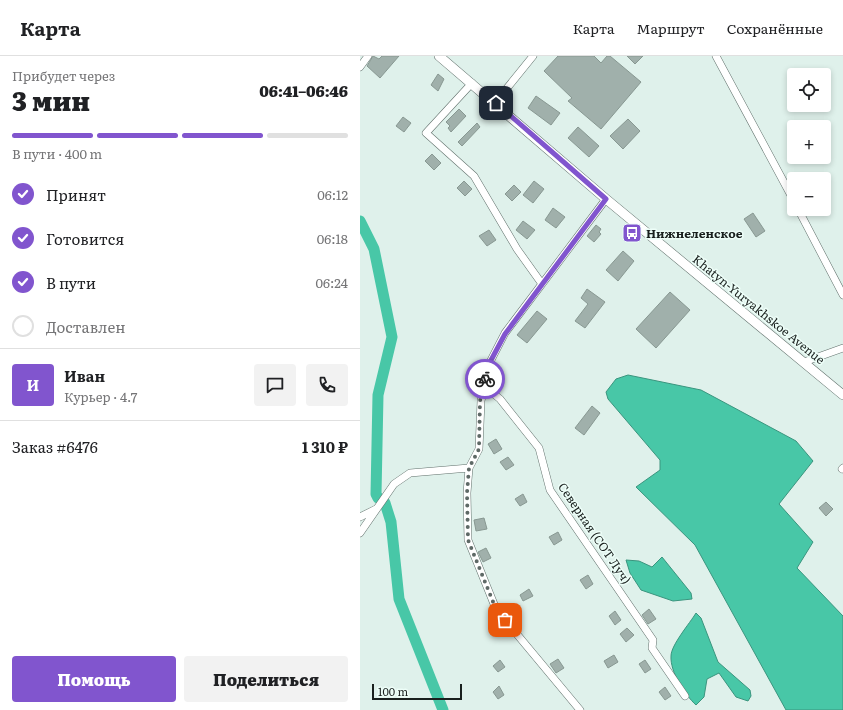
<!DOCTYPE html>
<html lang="ru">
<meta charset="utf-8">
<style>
:root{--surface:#fff;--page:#f2f2f2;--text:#202124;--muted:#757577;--line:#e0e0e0;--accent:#8155ce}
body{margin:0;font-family:Literata,serif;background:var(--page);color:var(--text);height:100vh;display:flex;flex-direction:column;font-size:15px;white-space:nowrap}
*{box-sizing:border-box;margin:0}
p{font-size:13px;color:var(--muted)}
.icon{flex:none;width:22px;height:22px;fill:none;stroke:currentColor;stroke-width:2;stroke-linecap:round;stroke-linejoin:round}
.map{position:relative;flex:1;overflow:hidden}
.details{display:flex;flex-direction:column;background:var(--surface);width:360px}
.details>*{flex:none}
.controls{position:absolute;left:427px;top:12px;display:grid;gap:8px}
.controls a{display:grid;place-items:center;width:44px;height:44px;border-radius:4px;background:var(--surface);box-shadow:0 2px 6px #0003;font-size:20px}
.scale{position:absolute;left:12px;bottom:10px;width:90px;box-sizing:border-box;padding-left:4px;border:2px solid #19201e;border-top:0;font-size:11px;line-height:14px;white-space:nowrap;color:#19201e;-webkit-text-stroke:3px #edfef8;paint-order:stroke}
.pin{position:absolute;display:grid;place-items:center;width:34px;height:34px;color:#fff;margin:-17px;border-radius:8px;box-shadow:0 2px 6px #0006}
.courier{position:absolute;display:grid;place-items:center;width:40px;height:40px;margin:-20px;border:3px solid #8155ce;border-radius:50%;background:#fff;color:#222;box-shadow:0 1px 5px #0007}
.headline em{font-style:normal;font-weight:800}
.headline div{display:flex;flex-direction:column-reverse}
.headline{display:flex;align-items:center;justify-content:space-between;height:68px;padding:0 12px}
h1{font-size:26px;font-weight:800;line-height:30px}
.bar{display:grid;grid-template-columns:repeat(4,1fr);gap:6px 4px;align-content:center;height:48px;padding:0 12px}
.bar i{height:5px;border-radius:3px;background:var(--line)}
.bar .selected{background:var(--accent)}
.bar p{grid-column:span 4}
.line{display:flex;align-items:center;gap:10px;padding:0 12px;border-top:1px solid var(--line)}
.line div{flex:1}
.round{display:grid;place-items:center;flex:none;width:42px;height:42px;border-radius:4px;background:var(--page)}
ol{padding:0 12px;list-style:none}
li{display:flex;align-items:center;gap:12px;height:44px}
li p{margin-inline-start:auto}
li .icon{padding:4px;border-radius:50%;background:var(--accent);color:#fff;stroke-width:4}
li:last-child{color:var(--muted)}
li i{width:22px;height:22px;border:2px solid var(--line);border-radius:50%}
.button{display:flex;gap:8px;margin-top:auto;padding:8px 12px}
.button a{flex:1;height:46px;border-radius:4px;background:var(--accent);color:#fff;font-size:16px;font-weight:800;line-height:46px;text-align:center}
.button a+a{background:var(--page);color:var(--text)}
header{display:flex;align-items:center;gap:24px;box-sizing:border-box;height:56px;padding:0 20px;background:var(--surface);border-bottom:1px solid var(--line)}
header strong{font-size:19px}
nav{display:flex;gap:22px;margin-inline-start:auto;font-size:14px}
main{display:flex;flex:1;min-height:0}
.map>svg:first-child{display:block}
.water{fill:#48c7a7;stroke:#3a957e}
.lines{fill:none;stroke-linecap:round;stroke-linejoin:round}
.river{stroke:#48c7a7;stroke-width:11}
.building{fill:#a0b0ab;stroke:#889892}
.minor-casing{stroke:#60706b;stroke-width:8}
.major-casing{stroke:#60706b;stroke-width:10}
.minor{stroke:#fff;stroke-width:7}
.major{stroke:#fff;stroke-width:9}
.done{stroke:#5e6966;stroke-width:4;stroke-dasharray:0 7.2}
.route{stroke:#8155ce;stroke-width:5}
.labels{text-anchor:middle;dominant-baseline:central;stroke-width:3;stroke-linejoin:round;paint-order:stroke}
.poi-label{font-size:12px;font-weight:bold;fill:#19201e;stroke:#edfef8;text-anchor:start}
.street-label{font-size:12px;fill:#19201e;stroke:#edfef8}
</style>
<header>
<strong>Карта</strong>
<nav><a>Карта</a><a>Маршрут</a><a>Сохранённые</a></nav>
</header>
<main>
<section class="details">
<div class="headline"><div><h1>3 мин</h1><p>Прибудет через</p></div><em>06:41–06:46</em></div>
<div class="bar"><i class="selected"></i><i class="selected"></i><i class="selected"></i><i></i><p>В пути · 400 m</p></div>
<ol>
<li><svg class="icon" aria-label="check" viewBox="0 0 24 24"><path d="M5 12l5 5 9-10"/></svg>Принят<p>06:12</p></li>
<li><svg class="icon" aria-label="check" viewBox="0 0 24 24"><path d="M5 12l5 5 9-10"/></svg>Готовится<p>06:18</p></li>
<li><svg class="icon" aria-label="check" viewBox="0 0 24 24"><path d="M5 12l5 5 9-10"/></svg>В пути<p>06:24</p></li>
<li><i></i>Доставлен</li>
</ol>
<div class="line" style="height:72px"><b class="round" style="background:var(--accent);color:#fff">И</b><div><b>Иван</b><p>Курьер · 4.7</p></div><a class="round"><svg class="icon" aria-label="chat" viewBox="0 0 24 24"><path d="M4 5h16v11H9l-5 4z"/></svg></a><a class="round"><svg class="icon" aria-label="phone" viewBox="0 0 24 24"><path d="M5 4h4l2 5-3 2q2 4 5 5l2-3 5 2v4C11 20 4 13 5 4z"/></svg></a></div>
<div class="line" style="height:52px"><div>Заказ #6476</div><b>1 310 ₽</b></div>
<div class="button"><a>Помощь</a><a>Поделиться</a></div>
</section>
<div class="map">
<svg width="483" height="654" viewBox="0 0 483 654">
<rect width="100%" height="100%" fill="#dff1eb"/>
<path class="water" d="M268 319 341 334 436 385 453 405 419 448 453 486 437 512 483 560V654H426L335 489 276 431 300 414V404L248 343 246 336 256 323Z
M302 501 331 537 332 543 313 545 281 534 270 517 266 504 279 505 292 511Z
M336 557 341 562 358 606 390 634 391 640 388 645 376 641 359 617 347 623 344 641 336 649C325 639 310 616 311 600 311 589 330 567 336 557Z"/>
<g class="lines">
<path class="river" d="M0 165 14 193 32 281 18 339 16 438 18 442
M25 447 31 466 39 543 83 654"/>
</g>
<path class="building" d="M13 0 19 3 22 0H39L20 22 7 10Z
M198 0H234L241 7 247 0H250L281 26 241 73 208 45 212 42 184 15Z
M267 0H283L275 8Z
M78 18 84 23 78 35 71 29Z
M176 40 200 57 191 69 168 52Z
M99 53 106 60 91 76 88 72 90 70 86 66Z
M43 61 51 67 44 76 36 70Z
M268 63 280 75 263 93 250 80Z
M117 67 120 71 102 90 98 86Z
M218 71 239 90 229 101 208 82Z
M72 98 81 107 74 114 65 105Z
M104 125 112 133 105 140 97 132Z
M174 125 184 133 173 147 163 139Z
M154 129 161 136 152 145 145 138Z
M193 152 205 161 196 172 185 164Z
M393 157 405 175 396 181 384 163Z
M163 165 175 174 167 183 156 174Z
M236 169 241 173 239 176 241 178 234 186 227 180Z
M129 174 136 184 127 190 119 180Z
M263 195 274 205 258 225 246 214Z
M227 233 245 246 225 272 215 265 228 248 221 242Z
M310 236 330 254 296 292 276 273Z
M177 255 187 263 167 287 157 279Z
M232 350 240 357 224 379 215 372Z
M136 383 142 393 134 398 128 388Z
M148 401 154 409 146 414 140 406Z
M163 438 167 446 160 450 155 443Z
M466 446 473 453 466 460 459 452Z
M124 462 127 473 116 475 114 464Z
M198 476 202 484 194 489 189 481Z
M126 492 131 502 123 506 118 496Z
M228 519 233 528 226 533 220 524Z
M169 533 173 540 163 545 160 539Z
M289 553 296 563 288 568 282 559Z
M156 555 161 562 155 566 150 560Z
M255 555 261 564 255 569 249 560Z
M267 572 274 579 266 586 260 578Z
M254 599 258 606 248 612 244 605Z
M198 603 204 612 196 617 190 608Z
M140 604 145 611 138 616 133 610Z
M285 604 291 613 285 617 279 608Z
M139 630 144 639 138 643 133 636Z
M305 631 311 640 305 644 299 636Z"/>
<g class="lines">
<g class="minor-casing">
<path id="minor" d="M356 0 434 145
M0 11 8 0
M112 27 66 77 114 120 157 193 182 228
M135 47 173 0
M438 153 483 239
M444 306 483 292
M124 330 140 343 179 392 190 434 293 584 292 592 325 640
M482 413 483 412
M0 461 16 453
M0 477 34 428 50 417 109 412
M220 654 136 553 108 484 107 437 109 412 119 393 121 345 129 308 145 277 246 143"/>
</g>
<g class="major-casing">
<path id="major" d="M79 0 246 143 483 339"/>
</g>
<use href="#minor" class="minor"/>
<use href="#major" class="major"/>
</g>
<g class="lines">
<path class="done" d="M125 323 120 345 119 393 109 412 107 437 108 484 136 553 145 564"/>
<path class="route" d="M125 323 129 308 145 278 246 143 136 47"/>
</g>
<defs>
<g id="bus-square" transform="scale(1)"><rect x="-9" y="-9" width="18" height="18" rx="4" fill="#8155ce" stroke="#edfef8"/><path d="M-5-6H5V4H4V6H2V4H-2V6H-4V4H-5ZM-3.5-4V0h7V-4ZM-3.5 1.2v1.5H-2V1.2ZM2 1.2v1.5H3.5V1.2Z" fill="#fff"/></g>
</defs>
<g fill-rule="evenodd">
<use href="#bus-square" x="272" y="177"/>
</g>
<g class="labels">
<g class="poi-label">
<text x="286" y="177">Нижнеленское</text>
</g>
<g class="street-label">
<text transform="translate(399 253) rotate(39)">Khatyn-Yuryakhskoe Avenue</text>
<text transform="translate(235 477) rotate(56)">Северная (СОТ Луч)</text>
</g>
</g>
</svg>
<div class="controls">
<a><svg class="icon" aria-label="locate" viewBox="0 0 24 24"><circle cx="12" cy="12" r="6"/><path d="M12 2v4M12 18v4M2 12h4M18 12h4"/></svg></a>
<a>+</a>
<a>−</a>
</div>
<div class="scale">100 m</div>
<div class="pin" style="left:145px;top:564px;background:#ea580c"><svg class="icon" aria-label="bag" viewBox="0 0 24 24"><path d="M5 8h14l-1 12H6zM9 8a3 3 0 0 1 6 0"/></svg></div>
<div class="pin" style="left:136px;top:47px;background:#1f2937"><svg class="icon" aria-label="home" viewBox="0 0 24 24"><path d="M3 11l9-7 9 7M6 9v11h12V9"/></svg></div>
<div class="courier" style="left:125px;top:323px"><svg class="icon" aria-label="bike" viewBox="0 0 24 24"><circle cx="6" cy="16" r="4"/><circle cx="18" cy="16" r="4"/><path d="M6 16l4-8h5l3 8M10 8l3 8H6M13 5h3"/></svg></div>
</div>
</main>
